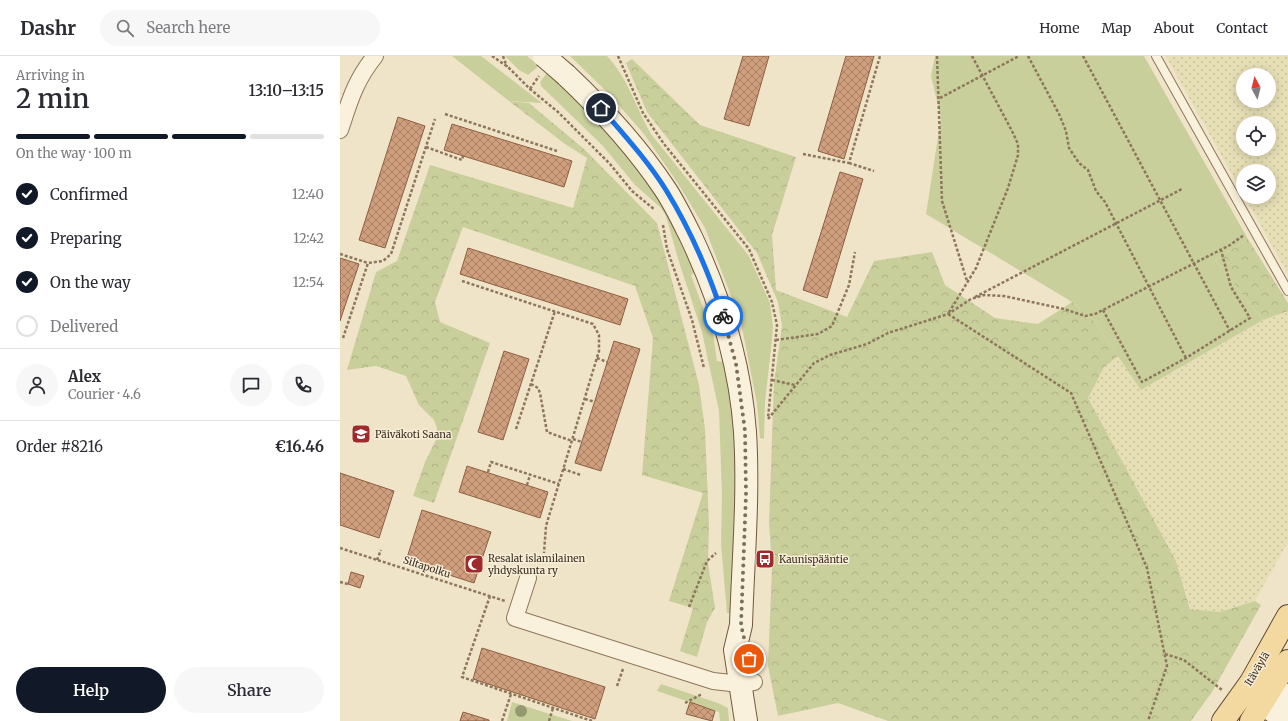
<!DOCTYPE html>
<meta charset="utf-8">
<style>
:root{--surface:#fff;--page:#f7f7f7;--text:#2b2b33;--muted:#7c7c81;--line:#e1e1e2;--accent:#111827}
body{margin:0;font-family:Merriweather,serif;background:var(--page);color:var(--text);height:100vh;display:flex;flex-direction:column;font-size:15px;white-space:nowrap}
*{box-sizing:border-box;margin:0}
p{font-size:13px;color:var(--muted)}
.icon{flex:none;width:22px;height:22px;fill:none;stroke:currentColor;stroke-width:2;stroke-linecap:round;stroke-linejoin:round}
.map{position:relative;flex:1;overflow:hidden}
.panel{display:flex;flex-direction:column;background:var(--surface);width:340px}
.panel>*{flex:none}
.needle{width:26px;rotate:353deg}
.controls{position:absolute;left:896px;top:12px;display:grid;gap:8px}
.controls a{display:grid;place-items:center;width:40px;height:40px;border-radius:50%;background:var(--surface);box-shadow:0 2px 10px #0003;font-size:20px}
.pin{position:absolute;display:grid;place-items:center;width:34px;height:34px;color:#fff;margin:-17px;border:2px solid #fff;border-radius:50%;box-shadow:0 1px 4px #0007}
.courier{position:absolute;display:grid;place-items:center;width:40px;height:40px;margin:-20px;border:3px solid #1a73e8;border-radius:50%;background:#fff;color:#222;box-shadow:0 1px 5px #0007}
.overview em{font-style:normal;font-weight:600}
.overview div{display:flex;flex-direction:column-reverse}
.overview{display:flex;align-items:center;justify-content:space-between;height:68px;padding:0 16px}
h1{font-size:26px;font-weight:600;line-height:30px}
.bar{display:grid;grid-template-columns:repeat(4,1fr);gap:6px 4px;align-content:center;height:48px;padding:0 16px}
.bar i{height:5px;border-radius:3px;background:var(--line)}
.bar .on{background:var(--accent)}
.bar p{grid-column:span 4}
.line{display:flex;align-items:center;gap:10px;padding:0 16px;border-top:1px solid var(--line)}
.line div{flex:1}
.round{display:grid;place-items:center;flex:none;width:42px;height:42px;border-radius:21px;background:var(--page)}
ol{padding:0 16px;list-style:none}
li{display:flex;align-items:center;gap:12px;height:44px}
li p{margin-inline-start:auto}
li .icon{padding:4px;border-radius:50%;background:var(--accent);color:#fff;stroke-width:4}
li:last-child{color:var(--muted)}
li i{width:22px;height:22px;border:2px solid var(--line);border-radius:50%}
.primary-button{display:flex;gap:8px;margin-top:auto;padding:8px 16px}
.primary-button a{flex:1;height:46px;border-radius:24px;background:var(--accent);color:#fff;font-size:16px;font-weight:600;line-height:46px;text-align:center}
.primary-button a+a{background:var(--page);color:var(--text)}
header{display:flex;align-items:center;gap:24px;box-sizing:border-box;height:56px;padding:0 20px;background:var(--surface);border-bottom:1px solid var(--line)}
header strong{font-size:19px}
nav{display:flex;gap:22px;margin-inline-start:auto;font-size:14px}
.search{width:280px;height:36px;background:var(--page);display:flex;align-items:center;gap:10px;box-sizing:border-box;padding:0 14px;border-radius:22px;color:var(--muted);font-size:15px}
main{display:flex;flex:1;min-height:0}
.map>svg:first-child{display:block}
.farmland{fill:url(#farmland-dots);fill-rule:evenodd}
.green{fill:#c9cf9b}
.forest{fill:url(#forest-crowns)}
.building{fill:url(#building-cross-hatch);stroke:#8d5f41}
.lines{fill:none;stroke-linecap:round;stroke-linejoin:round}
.lane-casing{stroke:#8d765c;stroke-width:10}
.street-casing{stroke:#8d765c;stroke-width:18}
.secondary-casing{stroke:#6f573f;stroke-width:24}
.primary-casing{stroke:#5b4430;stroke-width:24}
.path{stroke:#8d765c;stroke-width:2.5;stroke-dasharray:3 2;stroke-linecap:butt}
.lane{stroke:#faf1dc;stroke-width:8}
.street{stroke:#faf1dc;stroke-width:16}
.secondary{stroke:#faf1dc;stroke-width:22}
.primary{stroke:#f3d9a0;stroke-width:22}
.secondary-bridge-casing{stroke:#6f573f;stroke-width:24;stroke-linecap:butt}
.secondary-bridge{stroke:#faf1dc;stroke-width:22}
.tree{fill:#96986f}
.done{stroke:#7c6e5b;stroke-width:4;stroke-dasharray:0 7.2}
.route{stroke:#1a73e8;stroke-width:5}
.labels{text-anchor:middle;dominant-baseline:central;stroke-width:3;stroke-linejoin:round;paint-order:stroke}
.poi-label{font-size:10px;fill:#3d2e20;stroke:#f7eed8;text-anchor:start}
.street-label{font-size:10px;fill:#3d2e20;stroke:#f7eed8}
</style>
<header>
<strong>Dashr</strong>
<div class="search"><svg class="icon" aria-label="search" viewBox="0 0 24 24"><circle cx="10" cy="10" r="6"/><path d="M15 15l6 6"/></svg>Search here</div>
<nav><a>Home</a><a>Map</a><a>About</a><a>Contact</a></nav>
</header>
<main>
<section class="panel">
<div class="overview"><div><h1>2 min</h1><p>Arriving in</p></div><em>13:10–13:15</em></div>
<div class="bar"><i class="on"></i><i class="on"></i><i class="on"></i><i></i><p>On the way · 100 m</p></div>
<ol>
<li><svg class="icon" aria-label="check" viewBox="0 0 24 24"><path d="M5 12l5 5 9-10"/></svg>Confirmed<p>12:40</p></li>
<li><svg class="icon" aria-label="check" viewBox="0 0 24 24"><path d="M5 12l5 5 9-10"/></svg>Preparing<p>12:42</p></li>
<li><svg class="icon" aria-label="check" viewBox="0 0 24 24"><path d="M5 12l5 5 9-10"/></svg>On the way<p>12:54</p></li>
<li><i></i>Delivered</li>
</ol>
<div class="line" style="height:72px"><a class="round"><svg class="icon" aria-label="person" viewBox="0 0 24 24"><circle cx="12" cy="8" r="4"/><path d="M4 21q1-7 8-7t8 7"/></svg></a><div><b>Alex</b><p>Courier · 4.6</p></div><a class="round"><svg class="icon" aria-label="chat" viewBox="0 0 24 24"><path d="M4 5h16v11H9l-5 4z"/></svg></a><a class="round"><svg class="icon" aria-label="phone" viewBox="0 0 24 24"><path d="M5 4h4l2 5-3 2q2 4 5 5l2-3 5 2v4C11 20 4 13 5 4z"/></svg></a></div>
<div class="line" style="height:52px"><div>Order #8216</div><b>€16.46</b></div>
<div class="primary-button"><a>Help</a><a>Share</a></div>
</section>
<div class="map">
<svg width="948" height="665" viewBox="0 0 948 665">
<defs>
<pattern id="farmland-dots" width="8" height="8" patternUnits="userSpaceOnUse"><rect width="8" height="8" fill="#e6deb5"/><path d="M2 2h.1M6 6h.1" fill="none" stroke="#c6bf9b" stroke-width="1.8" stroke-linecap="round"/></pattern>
<pattern id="forest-crowns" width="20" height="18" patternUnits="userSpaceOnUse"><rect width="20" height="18" fill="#c9cf9b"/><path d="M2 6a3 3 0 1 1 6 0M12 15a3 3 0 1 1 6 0" fill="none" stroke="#aeb285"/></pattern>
<pattern id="building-cross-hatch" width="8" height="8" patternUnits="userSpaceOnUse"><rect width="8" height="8" fill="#cf9f7d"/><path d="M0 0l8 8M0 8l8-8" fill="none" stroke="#a98266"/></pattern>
</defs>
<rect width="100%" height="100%" fill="#f0e4c8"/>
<path class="farmland" d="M826 0H948V218L905 141H929V115H903V138ZM903 19H929V45H903ZM903 67H929V93H903Z
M948 255V486L915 545 880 556 851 553 836 505 748 342 764 311 778 300 802 334 923 264Z"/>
<path class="green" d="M112 0H141L202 47 169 45Z
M165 0H187L199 10 188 19 179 14Z
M230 0H267C288 22 296 52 311 78L409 200 430 247 433 270 432 284 425 346 424 383 420 382 417 348 401 266 365 172 337 126 304 78 269 38Z
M595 0H804L908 183 875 204 923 264 801 334 754 265 732 246 586 158 601 62 591 20Z
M207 17 242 46 304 119 334 171 356 216 351 219 373 279 377 305 384 306C406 387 393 475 390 557H387L381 488 382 439 379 355 362 276 339 206 326 160 321 152 295 129 263 90 201 30 200 26Z
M321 628 378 647 388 652 389 665H380L379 656 317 635Z
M172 646 232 665H167Z"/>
<path class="forest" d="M292 3 360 69 456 101 432 179 436 234 507 261 534 205 592 196 605 229 655 262 698 268 732 246 754 265 778 300 764 311 748 342 836 505 850 553 880 556 915 545 921 549 872 636 851 665H548L498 647 438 660 428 610 432 511 429 466 434 327 442 270 438 246 417 197 307 56 286 7Z
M169 45 189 47 244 93 317 167 359 329 365 373 369 468 368 507 375 552 367 566 357 601 340 595 353 552 329 545 363 437 302 419 313 282 295 230 123 171 95 246 100 266 150 287 94 447 73 440 85 406 99 378 94 364 79 349 66 320 36 310 7 314 36 216 57 205 90 109 233 152 247 102 225 88Z
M908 183 948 247V255L923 264 875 204Z"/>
<path class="building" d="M403 0H429L409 70 384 63Z
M506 0H534L504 103 478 95Z
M58 61 85 70 45 192 19 184Z
M112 68 232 105 224 131 104 94Z
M500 116 523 123 487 242 463 234Z
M128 192 288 243 280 269 120 218Z
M0 202 19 208 0 265Z
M274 285 300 293 261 415 235 407Z
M164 295 189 303 163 384 138 376Z
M127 410 208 436 200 462 119 436Z
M0 417 54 435 39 482 0 469Z
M82 454 151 476 134 527 66 505Z
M418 499H422L421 509H417Z
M11 516 24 520 20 532 8 528Z
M142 592 265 631 255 663 133 623Z
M350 646 375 655 372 665 346 658Z
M123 656 149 664V665H120Z"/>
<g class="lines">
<g class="lane-casing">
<path id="lane" d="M816 0 948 235"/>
</g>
<g class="street-casing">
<path id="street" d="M0 74C10 44 15 25 35 0
M188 522 175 562 373 625 400 628 414 626"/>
</g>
<g class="secondary-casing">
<path id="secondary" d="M226 19C263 54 297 91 325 133 335 148 343 165 351 181 380 242 400 307 405 376 409 440 403 505 401 569L395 594 406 665
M914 626 932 631 948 641
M913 630 922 648 948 665"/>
</g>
<g class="primary-casing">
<path id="primary" d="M883 665 911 626 948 560
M911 665 948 605"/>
</g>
<path class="path" d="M152 0 168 11 190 33 218 56 270 108 292 135 315 154
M163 0 167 11
M278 0 303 57 324 88 409 193 432 246 437 269 428 362
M597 0 602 145 627 225
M632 0 672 75 678 88V99L668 132 636 212 608 258 731 337 807 512 827 610 808 665
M688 0 719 58 726 75 729 92 739 107 748 114 756 135 765 146 846 302
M743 0 890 275
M190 33 199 20
M600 42 679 0
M105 58 217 95
M86 91 122 104 123 100
M463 98 509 107 540 0
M509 107 534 115
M323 169 327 193 352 264 364 312
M0 198 28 207
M122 225 253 268 259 279V295L206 470 204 497
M635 241 842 133
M763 254 802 326 846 302 910 262 891 231 881 194
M3 282 28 207 43 205 51 198 95 63
M436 284 478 278 492 270 509 229 515 196
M257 302 267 306
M432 324 455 329
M191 328 198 332 200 337 207 376 232 385
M245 343 255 346
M428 363 474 307 490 299 527 288 548 277 608 258 631 243 644 239 664 240 724 253 745 260 755 258 890 189 904 179
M176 373 215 255
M233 383 242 386
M223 413 241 419
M148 416 151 406 219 428
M187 429 190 419
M0 492 165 545
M37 504 41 494
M0 526 8 528
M150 540 122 621 252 665
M349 551 367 505 376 497
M825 598 844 604 882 634
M277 630 283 613
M345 647 362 638
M162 665 171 638
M209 665 213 652"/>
<use href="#lane" class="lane"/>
<use href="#street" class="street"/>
<use href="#secondary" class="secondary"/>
<use href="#primary" class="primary"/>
<g class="secondary-bridge-casing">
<path id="secondary-bridge" d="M204 0 226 19"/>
</g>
<use href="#secondary-bridge" class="secondary-bridge"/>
</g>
<circle class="tree" cx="181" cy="655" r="6"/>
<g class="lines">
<path class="done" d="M383 260 396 308 405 375 406 438 401 569 409 603"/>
<path class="route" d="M261 52C284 79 308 105 326 134 350 173 369 217 383 260"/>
</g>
<defs>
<g id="school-square" transform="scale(1)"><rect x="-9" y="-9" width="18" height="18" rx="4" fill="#9e2a2b" stroke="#f7eed8"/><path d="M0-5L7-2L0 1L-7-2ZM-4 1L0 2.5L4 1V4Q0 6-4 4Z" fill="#fff"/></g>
<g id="bus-square" transform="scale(1)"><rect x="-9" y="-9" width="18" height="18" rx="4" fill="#9e2a2b" stroke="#f7eed8"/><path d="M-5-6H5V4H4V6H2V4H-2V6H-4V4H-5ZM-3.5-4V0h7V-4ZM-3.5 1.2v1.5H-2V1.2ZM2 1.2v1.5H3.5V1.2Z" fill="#fff"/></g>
<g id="mosque-square" transform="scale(1)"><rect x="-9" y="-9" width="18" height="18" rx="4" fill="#9e2a2b" stroke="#f7eed8"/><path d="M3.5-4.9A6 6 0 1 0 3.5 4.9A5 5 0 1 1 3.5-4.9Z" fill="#fff"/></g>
</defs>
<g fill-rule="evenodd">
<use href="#school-square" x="21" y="378"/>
<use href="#bus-square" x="425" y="503"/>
<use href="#mosque-square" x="134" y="508"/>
</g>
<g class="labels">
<g class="poi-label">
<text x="35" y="378">Päiväkoti Saana</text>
<text x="148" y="502">Resalat islamilainen<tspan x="148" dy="12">yhdyskunta ry</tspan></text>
<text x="439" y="503">Kaunispääntie</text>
</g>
<g class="street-label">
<text transform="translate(87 511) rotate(18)">Siltapolku</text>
<text transform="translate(917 613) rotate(-59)">Itäväylä</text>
</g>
</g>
</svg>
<div class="controls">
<a><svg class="needle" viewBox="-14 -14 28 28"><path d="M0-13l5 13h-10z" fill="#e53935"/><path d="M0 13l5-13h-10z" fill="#7c7c81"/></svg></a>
<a><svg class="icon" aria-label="locate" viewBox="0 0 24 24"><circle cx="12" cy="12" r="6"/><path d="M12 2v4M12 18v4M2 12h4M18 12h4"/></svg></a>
<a><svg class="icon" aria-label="layers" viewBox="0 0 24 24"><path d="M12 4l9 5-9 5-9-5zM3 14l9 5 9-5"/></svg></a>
</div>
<div class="pin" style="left:409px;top:603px;background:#ea580c"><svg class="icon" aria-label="bag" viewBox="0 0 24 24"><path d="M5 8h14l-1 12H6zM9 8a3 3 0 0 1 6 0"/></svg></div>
<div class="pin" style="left:261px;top:52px;background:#1f2937"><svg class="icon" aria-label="home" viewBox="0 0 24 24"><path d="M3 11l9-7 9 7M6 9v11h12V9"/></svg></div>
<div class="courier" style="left:383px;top:260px"><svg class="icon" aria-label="bike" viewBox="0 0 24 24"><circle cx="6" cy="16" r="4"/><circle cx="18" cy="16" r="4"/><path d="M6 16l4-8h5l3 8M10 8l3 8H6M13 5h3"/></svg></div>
</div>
</main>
